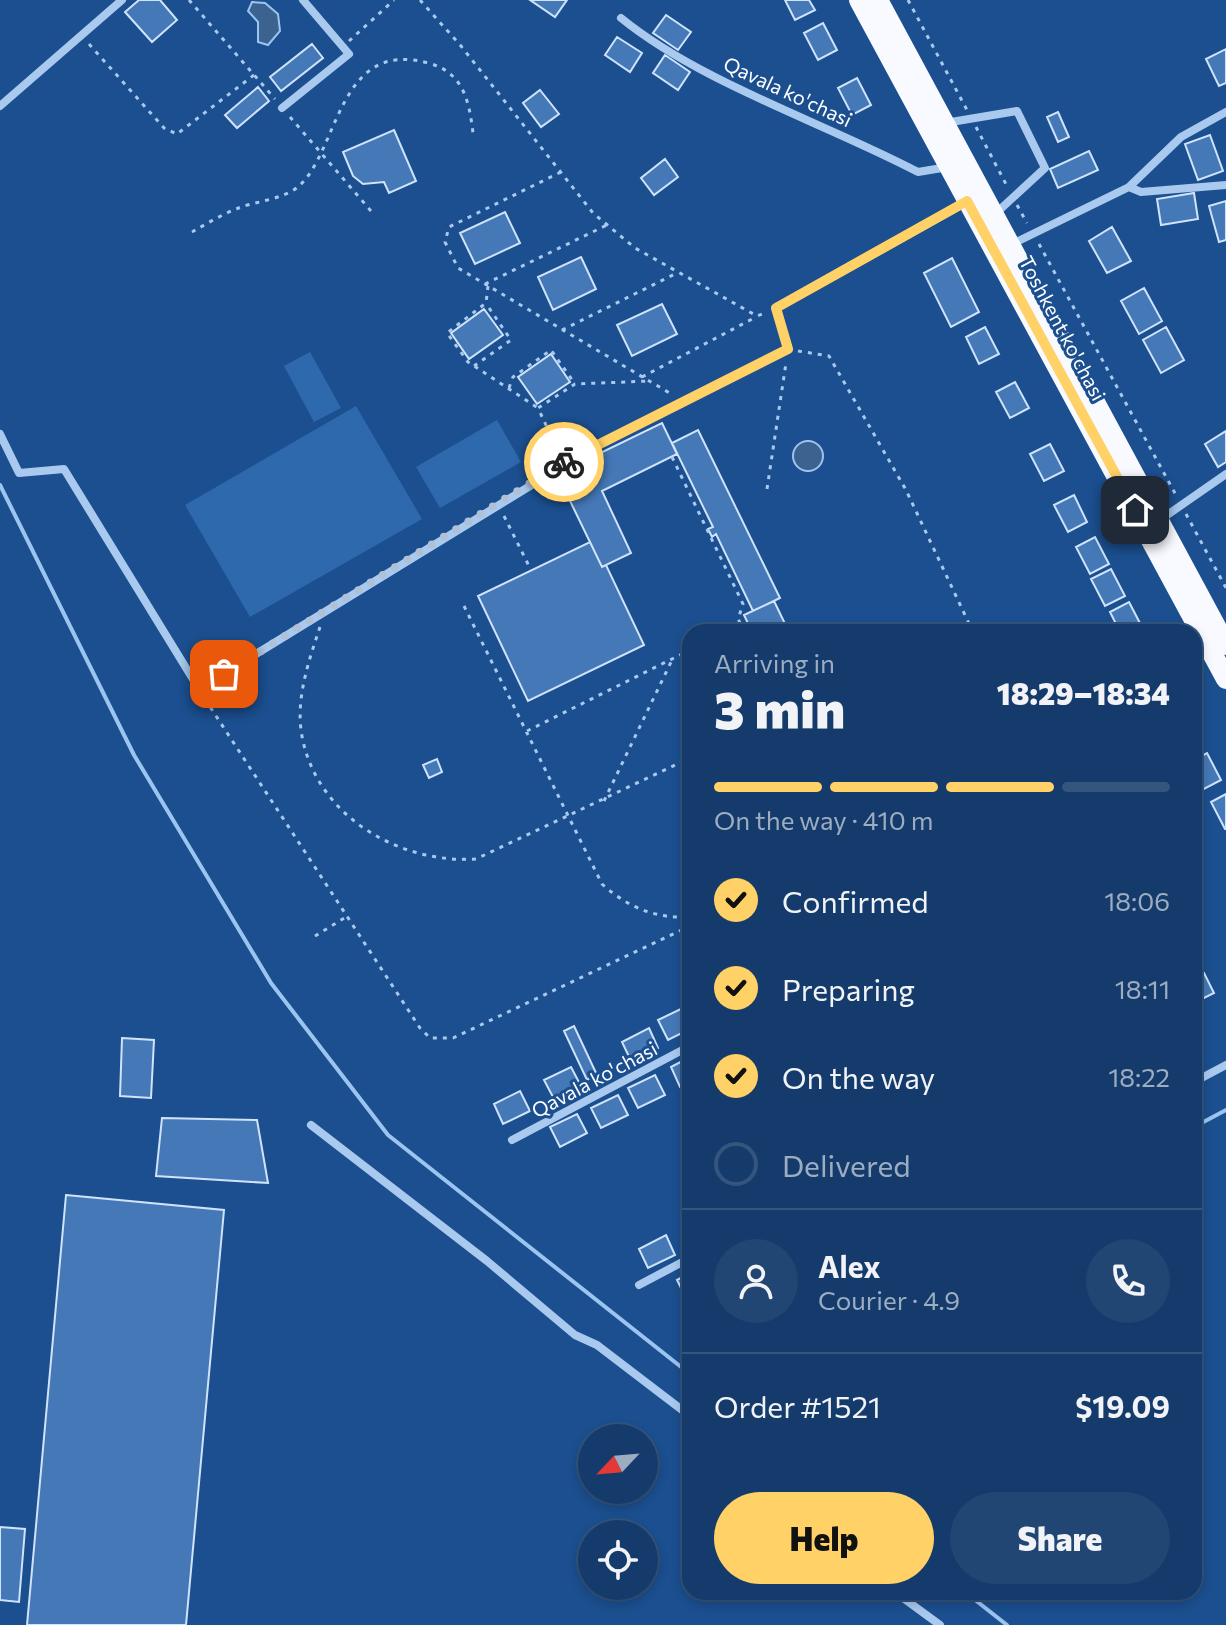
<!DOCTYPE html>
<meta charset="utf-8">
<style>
:root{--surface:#143b6b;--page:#214673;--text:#f1f3f6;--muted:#9dadc1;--line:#33557e;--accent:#ffd166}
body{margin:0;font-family:Commissioner,sans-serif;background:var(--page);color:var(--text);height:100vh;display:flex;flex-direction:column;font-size:30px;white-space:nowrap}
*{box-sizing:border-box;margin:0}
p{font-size:26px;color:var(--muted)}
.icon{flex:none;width:44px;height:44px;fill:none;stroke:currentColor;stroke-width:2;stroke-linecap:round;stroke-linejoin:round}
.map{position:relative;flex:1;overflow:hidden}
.sheet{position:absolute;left:682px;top:624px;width:520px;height:976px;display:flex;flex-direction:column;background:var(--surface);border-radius:24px;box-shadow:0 4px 12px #0003,0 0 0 2px var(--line)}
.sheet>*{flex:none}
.needle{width:52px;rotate:244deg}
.fabs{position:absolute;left:578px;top:1424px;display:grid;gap:16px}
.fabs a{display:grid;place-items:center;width:80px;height:80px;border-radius:50%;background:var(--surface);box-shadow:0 4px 12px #0003,0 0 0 2px var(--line);font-size:40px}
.pin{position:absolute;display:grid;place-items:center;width:68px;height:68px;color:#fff;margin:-34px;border-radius:16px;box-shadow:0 4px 12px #0006}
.courier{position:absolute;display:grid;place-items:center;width:80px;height:80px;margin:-40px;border:6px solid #ffd166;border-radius:50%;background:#fff;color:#222;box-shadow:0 2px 10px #0007}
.head em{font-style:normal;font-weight:800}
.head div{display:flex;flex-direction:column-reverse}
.head{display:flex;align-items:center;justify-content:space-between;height:136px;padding:0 32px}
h1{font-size:52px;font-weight:800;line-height:60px}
.bar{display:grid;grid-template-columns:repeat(4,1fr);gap:12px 8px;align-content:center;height:96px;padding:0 32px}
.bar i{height:10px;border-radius:6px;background:var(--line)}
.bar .active{background:var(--accent)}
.bar p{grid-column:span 4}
.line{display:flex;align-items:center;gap:20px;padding:0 32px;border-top:2px solid var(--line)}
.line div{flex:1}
.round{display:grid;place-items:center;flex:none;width:84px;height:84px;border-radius:42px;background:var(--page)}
ol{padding:0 32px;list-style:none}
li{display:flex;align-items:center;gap:24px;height:88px}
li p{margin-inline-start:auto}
li .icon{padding:8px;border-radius:50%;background:var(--accent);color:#111;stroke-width:4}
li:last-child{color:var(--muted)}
li i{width:44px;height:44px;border:4px solid var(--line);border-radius:50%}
.primary-button{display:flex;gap:16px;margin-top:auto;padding:16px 32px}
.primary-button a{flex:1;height:92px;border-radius:48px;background:var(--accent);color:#111;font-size:32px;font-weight:800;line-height:92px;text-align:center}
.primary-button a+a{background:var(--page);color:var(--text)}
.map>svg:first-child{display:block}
.green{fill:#2e69ad}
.water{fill:#3c6290;stroke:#9cc4f0;stroke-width:2}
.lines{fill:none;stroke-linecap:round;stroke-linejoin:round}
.stream{stroke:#9cc4f0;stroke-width:4}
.building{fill:#4478b7;stroke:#cfe3fa;stroke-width:2}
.path{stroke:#a9c9ee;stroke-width:3;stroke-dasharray:4 6;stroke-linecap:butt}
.minor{stroke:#a9c9ee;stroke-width:8}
.trunk{stroke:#f8faff;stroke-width:20}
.done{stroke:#afc1d8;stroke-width:8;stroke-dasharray:0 14.4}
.route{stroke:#ffd166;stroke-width:10}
.labels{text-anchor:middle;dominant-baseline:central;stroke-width:6;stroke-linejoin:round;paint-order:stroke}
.street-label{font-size:20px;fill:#fff;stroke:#1b4f8f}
</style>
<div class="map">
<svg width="1226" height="1625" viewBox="0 0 1226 1625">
<rect width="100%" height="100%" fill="#1b4f8f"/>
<path class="green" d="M310 352 341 408 314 422 284 366Z
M356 406 422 519 250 617 185 505Z
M497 420 521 462 440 508 416 467Z"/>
<path class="water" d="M252 2 265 3 278 14 280 31 268 45 258 42V22L248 11Z
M793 456a15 15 0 1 1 30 0a15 15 0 1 1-30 0Z"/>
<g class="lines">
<path class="stream" d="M0 485 134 755 271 983 388 1135 690 1374
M1194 1127 1226 1110
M965 1592 1007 1625"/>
</g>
<path class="building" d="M139 0H160L177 20 152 42 125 12Z
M530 0H567L555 17Z
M785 0H809L815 10 795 20Z
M666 15 691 32 678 50 653 33Z
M823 23 837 50 818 60 804 33Z
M617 37 642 53 630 72 605 55Z
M312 44 323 58 281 91 270 77Z
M1226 49V83L1219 86 1206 59Z
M665 55 690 72 678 90 653 73Z
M857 78 871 105 852 115 838 88Z
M258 87 269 101 237 128 225 115Z
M540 90 559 114 541 127 523 103Z
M1058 112 1069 137 1058 142 1047 117Z
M394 130 416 181 389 193 384 182 363 184 353 176 343 152Z
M1210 135 1223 171 1198 180 1185 144Z
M1089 151 1098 170 1058 188 1050 169Z
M665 159 678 177 654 195 641 178Z
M1194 193 1198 219 1161 225 1157 199Z
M1226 201V240L1219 242 1209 206Z
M505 212 520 243 475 264 460 233Z
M1112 227 1131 261 1107 273 1089 241Z
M581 257 596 289 553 310 538 277Z
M952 258 979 312 951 327 924 273Z
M1144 288 1162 321 1139 334 1121 301Z
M662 304 677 334 632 356 617 325Z
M484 309 503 335 469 359 451 333Z
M985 327 999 354 979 364 966 337Z
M1166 327 1184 360 1161 373 1143 340Z
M551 354 570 382 537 404 518 377Z
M1015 382 1029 408 1010 418 996 392Z
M662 423 677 454 602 491 631 553 602 567 557 474Z
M698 430 780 598 753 611 716 534 712 537 708 529 713 527 672 443Z
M1226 431V462L1218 467 1205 444Z
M1050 444 1064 471 1044 481 1030 454Z
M1074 495 1087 522 1068 532 1054 505Z
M1095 537 1109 564 1090 574 1076 547Z
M590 542 602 567 606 565 644 645 528 701 478 596Z
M1111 569 1125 596 1105 606 1091 579Z
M774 601 789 632H752L744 615Z
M1129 602 1143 629 1120 632 1110 612Z
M1207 753 1221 780 1202 790 1194 775V760Z
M437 759 442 772 429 778 423 765Z
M1226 794V829H1225L1211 802Z
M1204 973 1214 993 1194 1003V978Z
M685 1007 690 1029 668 1040 658 1020Z
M574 1026 597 1075 587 1080 564 1031Z
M649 1028 658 1048 631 1061 622 1042Z
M122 1038 154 1040 151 1098 120 1096Z
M690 1057V1082L680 1087 671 1067Z
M571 1067 581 1086 554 1099 544 1080Z
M655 1075 665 1095 638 1108 628 1088Z
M520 1091 530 1111 503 1124 494 1104Z
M618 1095 628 1115 601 1128 591 1108Z
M577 1114 587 1133 560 1147 550 1127Z
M162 1118 257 1120 268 1183 156 1176Z
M66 1195 224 1210 186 1625H27Z
M666 1235 675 1255 648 1268 639 1249Z
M690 1273V1298L687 1300 677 1280Z
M0 1527 25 1529 19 1602 0 1600Z"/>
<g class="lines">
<path class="path" d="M189 0 275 99
M420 0 461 46 593 213 635 248 757 316 767 312
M908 0 967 110
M349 41 394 0
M89 44 164 128 177 134 254 75
M290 117 371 211
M976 127 1008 188
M561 172 449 227 445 242 458 268 673 395
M1017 205 1027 223
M192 232C206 224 221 215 236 209 255 201 283 200 299 186 339 150 338 38 428 63 463 72 469 100 473 133
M1039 244 1177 497
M485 284 607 225
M488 286 486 303 447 333 468 362 538 408
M562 330 677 273
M798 351 829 356 906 490 973 632
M474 366 511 340 487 305
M642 377 756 317
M509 388 513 377 551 350 575 384
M559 453 538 408 575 384 650 381
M672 457 743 604 738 619 745 632
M767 489 786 363
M1186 514 1226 588
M504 516 531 570
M464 606 602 884C627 907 656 919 690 917
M320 627C308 663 294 703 303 741 320 818 401 864 476 859L690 758
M727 632 741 625
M205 699 420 1028 430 1038H453L690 926
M527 731 690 650
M604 801 672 660
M315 936 346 917"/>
<path class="minor" d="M621 18C701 83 825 123 918 172L948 167
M0 106 122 0
M282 108 349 54 303 0
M945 123 1017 111 1045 168 994 215
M1129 187 1141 192 1226 185
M1010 245 1129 187 1181 137 1226 112
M0 434 19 473 64 469 199 689 548 475 556 466 788 349 776 308 967 202
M1160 520 1226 474
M1194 1082 1226 1065
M311 1125 487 1261 575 1335 597 1345 690 1416
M512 1140 690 1046
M639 1285 690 1258
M895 1592 940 1625"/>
<path class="trunk" d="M859 0 1226 679
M878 0 1226 645"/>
</g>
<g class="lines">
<path class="done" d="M224 674 564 462"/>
<path class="route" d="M564 462 788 349 776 308 967 201 1135 510"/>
</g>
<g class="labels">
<g class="street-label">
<text transform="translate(788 91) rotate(25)">Qavala ko'chasi</text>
<text transform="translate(1063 328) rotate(62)">Toshkent ko'chasi</text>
<text transform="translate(594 1079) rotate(-28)">Qavala ko'chasi</text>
</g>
</g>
</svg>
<div class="fabs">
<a><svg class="needle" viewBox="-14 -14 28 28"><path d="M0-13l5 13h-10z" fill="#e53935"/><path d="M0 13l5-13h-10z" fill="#9dadc1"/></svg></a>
<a><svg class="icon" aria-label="locate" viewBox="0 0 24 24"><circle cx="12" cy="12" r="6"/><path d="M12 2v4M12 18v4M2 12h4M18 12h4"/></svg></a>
</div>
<div class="pin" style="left:224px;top:674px;background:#ea580c"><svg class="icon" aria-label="bag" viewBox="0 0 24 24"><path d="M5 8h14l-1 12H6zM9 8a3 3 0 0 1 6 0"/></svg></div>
<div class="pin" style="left:1135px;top:510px;background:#1f2937"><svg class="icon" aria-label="home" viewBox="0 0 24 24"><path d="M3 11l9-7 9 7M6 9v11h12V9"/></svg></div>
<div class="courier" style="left:564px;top:462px"><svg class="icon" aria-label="bike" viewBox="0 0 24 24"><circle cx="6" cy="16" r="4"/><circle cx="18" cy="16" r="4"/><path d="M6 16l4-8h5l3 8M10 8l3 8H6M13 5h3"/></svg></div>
<section class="sheet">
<div class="head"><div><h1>3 min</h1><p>Arriving in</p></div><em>18:29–18:34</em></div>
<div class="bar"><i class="active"></i><i class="active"></i><i class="active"></i><i></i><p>On the way · 410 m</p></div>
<ol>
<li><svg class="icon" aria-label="check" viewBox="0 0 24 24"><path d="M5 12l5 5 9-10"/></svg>Confirmed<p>18:06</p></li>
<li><svg class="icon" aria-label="check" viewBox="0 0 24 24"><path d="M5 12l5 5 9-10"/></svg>Preparing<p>18:11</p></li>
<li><svg class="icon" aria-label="check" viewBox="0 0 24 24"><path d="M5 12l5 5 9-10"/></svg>On the way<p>18:22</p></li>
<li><i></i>Delivered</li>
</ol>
<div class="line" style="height:144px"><a class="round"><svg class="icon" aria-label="person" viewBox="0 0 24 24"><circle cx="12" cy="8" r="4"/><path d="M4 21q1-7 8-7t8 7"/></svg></a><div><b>Alex</b><p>Courier · 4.9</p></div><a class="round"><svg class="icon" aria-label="phone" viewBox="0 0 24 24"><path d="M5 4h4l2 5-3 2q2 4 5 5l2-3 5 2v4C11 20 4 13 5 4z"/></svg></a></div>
<div class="line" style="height:104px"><div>Order #1521</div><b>$19.09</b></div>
<div class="primary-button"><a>Help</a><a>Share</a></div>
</section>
</div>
